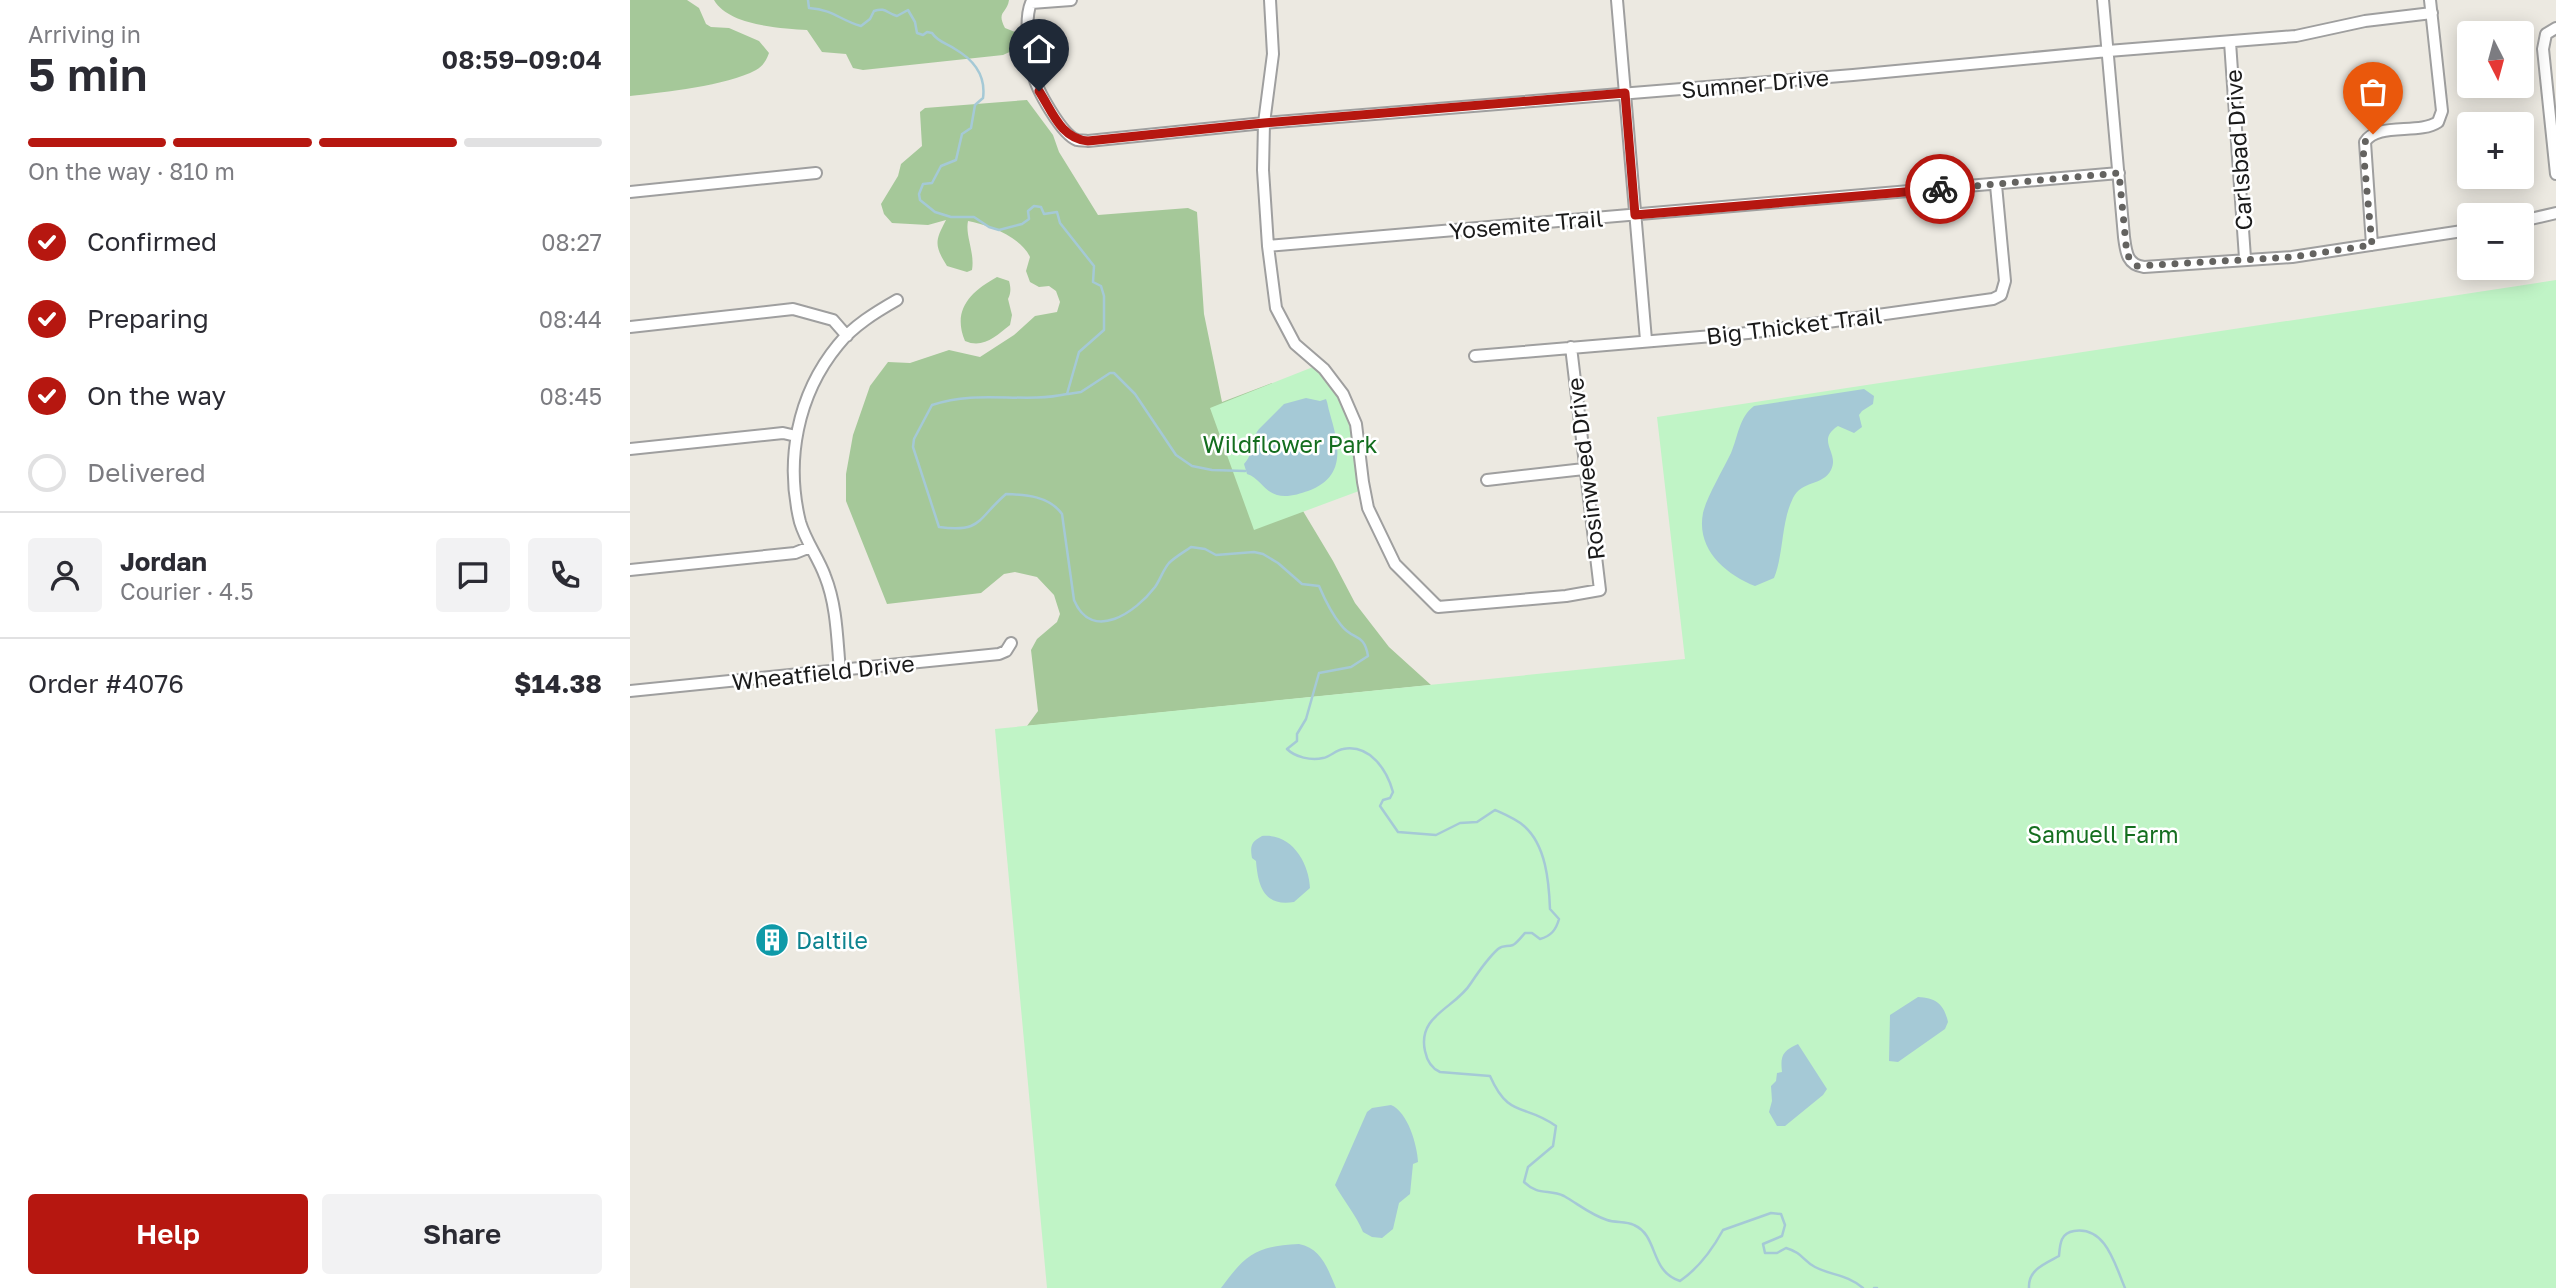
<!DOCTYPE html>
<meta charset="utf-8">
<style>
:root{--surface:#fff;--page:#f2f2f3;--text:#2b2b33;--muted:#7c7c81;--line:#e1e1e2;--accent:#b61710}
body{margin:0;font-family:"Golos Text",sans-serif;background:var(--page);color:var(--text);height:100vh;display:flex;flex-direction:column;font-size:26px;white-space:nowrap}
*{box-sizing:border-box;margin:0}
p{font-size:23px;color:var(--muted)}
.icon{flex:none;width:38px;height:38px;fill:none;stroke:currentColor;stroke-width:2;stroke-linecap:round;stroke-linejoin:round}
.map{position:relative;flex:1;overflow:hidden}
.details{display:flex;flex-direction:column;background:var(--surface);width:630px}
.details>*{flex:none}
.needle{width:46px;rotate:174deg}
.tools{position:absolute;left:1827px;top:21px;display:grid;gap:14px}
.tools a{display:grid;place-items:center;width:77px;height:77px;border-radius:7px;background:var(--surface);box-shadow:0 4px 18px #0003;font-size:35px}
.pin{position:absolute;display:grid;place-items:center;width:60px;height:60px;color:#fff;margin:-72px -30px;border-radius:50% 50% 50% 0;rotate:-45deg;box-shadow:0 0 7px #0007}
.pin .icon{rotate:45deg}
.courier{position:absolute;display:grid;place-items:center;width:70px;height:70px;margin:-35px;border:5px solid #b61710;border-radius:50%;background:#fff;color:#222;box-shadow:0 2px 9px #0007}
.summary em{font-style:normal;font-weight:600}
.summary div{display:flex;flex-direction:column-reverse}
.summary{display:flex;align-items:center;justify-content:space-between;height:119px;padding:0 28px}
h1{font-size:46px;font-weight:600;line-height:52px}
.bar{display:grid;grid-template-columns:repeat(4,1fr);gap:10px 7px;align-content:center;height:84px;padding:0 28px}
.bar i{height:9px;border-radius:5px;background:var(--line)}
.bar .selected{background:var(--accent)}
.bar p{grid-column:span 4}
.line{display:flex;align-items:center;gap:18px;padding:0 28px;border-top:2px solid var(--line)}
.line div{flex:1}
.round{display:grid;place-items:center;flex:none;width:74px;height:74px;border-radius:7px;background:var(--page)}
ol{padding:0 28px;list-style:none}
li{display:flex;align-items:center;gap:21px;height:77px}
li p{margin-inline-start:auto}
li .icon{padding:7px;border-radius:50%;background:var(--accent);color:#fff;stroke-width:4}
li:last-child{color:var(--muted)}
li i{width:38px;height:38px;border:4px solid var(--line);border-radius:50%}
.action{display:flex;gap:14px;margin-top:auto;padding:14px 28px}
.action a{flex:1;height:80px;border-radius:7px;background:var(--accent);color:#fff;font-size:28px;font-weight:600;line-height:80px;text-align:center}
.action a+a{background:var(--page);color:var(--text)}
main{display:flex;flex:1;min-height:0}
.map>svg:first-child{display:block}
.forest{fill:#a5c899}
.park{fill:#c0f4c6}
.water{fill:#a5c9d6}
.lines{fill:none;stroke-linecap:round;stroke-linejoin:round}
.stream{stroke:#a5c9d6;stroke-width:2.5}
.minor-casing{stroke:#9f9f9f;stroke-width:14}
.minor{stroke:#fff;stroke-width:10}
.done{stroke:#646360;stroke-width:7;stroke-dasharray:0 12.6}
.route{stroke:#b61710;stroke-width:9}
.labels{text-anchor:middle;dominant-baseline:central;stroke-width:5;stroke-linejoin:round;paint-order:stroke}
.street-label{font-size:23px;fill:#1b1b1b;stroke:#fff}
.park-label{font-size:23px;fill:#146e1f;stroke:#fff}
.culture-label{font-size:23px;fill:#0d838f;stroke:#fff;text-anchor:start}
</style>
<main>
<section class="details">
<div class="summary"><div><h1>5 min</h1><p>Arriving in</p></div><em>08:59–09:04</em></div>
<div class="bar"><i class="selected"></i><i class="selected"></i><i class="selected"></i><i></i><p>On the way · 810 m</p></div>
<ol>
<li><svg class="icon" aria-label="check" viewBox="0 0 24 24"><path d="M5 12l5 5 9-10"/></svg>Confirmed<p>08:27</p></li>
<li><svg class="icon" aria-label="check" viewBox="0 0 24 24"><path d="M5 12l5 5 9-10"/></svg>Preparing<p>08:44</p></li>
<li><svg class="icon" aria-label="check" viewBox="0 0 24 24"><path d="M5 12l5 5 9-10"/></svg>On the way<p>08:45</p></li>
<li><i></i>Delivered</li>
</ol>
<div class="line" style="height:126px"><a class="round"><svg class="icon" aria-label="person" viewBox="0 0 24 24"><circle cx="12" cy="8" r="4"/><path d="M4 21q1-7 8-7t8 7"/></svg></a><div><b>Jordan</b><p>Courier · 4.5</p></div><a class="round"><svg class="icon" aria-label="chat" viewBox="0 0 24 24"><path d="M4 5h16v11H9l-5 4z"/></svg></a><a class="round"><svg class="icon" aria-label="phone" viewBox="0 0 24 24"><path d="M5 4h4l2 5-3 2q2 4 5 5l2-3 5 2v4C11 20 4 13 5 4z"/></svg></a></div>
<div class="line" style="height:91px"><div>Order #4076</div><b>$14.38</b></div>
<div class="action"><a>Help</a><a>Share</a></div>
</section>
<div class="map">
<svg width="1926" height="1288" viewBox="0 0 1926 1288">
<rect width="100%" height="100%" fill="#ece9e1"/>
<path class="forest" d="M0 0H57L69 8 76 24 81 27 99 28 129 41 139 53C136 61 133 66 126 70 96 86 35 92 0 96Z
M84 0H379C377 14 366 11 375 28L385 32 388 45 384 50 373 55 233 70 223 68 216 54 192 52 177 30C151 28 99 26 84 0Z
M397 100 423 135 429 152 468 215 558 208 567 212 574 314 592 402 642 383 670 506 703 561 725 603 759 647 801 685 397 726 408 711 401 650 407 639 427 622 430 614 424 595 407 577 385 572 374 574 351 593 257 604 216 501V474L223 435 240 386 258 362 280 363 319 350 350 357 384 335 405 316 427 312 430 302 426 291 419 286 409 287 400 282 396 271 400 257C391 237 359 225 338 221 335 236 345 252 342 270L337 272 317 266C304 245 305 241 316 220L298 225 262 223 254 214 251 204 268 176 271 164 292 146 290 112 295 108Z
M367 277 379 281C381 288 381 293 378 299L382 315 380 325C366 336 353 349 335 341 322 310 340 292 367 277Z"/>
<path class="park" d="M1926 280V1288H417L365 729 1055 659 1027 417Z
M683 367C723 406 723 438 729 491L624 530 580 408Z"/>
<path class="water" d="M1234 389 1244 396 1243 404 1232 411 1229 415 1232 427 1224 433 1208 426C1185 441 1210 452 1201 470 1193 486 1172 480 1163 498 1151 522 1154 553 1144 578L1125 586C1095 574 1066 549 1073 513 1077 496 1093 470 1101 453 1108 437 1109 417 1124 406Z
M676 398 690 401 696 399C698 404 698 408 700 414 709 445 717 477 678 491 669 494 657 498 647 495 633 491 630 478 617 474L614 464C624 454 620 440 629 429L654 404Z
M632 836C662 833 679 863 680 888L664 902C634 907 628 886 626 861L622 858C620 846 621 842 632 836Z
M1288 997C1306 998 1314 1004 1318 1022L1315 1029 1268 1062 1259 1061 1260 1015Z
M1168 1044 1197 1089 1193 1095 1155 1126H1147L1139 1112 1142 1101 1141 1086 1146 1081 1147 1073 1152 1072C1150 1055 1153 1051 1168 1044Z
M761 1105C778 1112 787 1145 788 1162L783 1164 780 1194 769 1203 763 1229 752 1238 742 1237 733 1232C726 1215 714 1201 705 1185L737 1112 742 1108Z
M669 1244C691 1248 698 1269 706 1288H591C616 1254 626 1246 669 1244Z"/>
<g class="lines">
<path class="stream" d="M178 0 179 8C205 10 209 20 231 26L240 19 244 11C256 7 256 13 267 16L278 10 285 22 287 33 293 35 297 32 302 33C308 42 316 43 325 49 344 60 356 76 353 98L345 105 341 128 332 134 326 160 311 166 302 183 293 184 289 194 290 200 305 212 321 217H344L359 227 369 230 392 224 399 219 398 211 404 206 411 207 414 214 427 212 430 223 464 266 463 282 471 286 474 296V330L449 352 437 394C391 404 350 389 302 405L284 439 283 447 309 527C352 533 347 519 376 494 397 495 419 496 432 514L444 600C462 643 506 612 525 587 530 580 533 570 539 563 545 557 554 552 561 547L575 549 586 555 624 552 633 554 648 563 672 584 689 586C695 600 701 613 711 625 723 641 734 632 738 656L721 667 689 673 676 719 667 734V741L657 749C665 757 681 761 693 758 700 757 706 750 713 749 740 744 757 770 763 792L760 798 753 800 750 806 768 832 806 835 830 823 847 822 865 810C874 814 886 819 894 826 916 845 919 882 920 909L929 919C926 930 921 936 910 939L902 933H895C892 936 887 943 883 945 877 947 873 945 868 949 857 959 849 971 841 983 826 1008 787 1015 795 1051 797 1061 801 1068 810 1072L860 1076C879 1119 894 1103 926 1126L923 1146 898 1167 894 1182C908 1196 919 1189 934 1196 948 1204 961 1215 977 1220 985 1223 996 1221 1004 1225 1029 1236 1019 1271 1050 1281 1069 1268 1082 1250 1093 1230L1141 1213 1151 1214 1155 1225 1152 1236 1133 1244 1135 1253H1147L1156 1248C1173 1253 1173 1261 1185 1267 1203 1276 1216 1274 1233 1288
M438 394 451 392 480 373H484L505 394 546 455 562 466 582 470 615 471
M1244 1288H1247
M1399 1288C1398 1270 1414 1264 1429 1256 1430 1245 1430 1233 1444 1231 1476 1226 1485 1265 1495 1288"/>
<g class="minor-casing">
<path id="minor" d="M441 0 401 3C394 19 399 57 403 73 406 89 432 135 447 140 451 141 454 140 458 141L634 123 1223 75 1478 51 1666 36 1735 21 1802 13
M640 0 643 54 634 123 633 170 638 246 646 308 665 344 694 369 713 394 726 424 733 482 738 508 765 564 808 607 936 596 970 590 941 347
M987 0 1016 340
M1473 0 1494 237C1496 252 1497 265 1514 267L1662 257 1839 230
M1926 28 1916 34 1913 49 1926 174
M1600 42 1615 258
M0 192 186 173
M1892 221 1926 213
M1742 245 1735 142C1747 122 1789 135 1808 122L1812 111 1800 0
M638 246 1489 173
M0 327 163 309 203 320 217 336
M845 356 1118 333 1363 299 1371 295 1375 281 1366 185
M0 449 153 433 166 436
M857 480 954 469
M0 570 165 553 180 547
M210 671C207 639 207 606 195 576 188 557 176 542 170 522 155 461 167 395 208 345 223 326 246 312 267 300
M0 691 369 654 376 651 381 643"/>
</g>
<use href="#minor" class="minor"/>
</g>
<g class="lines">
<path class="done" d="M1310 189 1489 173 1497 255 1507 266 1662 257 1742 245 1733 148 1737 137 1743 134"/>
<path class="route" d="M409 91C422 111 431 139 458 141L634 123 995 93 1005 215 1310 189"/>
</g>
<defs>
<g id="building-disc" transform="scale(1.75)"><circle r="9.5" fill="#0f9aa8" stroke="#fff"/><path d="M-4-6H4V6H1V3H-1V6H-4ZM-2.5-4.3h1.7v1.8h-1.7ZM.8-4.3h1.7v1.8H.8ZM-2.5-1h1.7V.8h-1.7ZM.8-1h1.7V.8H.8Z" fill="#fff"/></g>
</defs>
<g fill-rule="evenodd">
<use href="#building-disc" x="142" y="940"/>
</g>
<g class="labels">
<g class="street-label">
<text transform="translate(1125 83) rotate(-5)">Sumner Drive</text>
<text transform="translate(1608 150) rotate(-94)">Carlsbad Drive</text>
<text transform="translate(896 224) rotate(-5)">Yosemite Trail</text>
<text transform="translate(1164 325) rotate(-7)">Big Thicket Trail</text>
<text transform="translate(955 469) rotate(-97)">Rosinweed Drive</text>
<text transform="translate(193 672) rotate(-6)">Wheatfield Drive</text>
</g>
<g class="park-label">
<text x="660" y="444">Wildflower Park</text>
<text x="1473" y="834">Samuell Farm</text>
</g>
<g class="culture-label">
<text x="166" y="940">Daltile</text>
</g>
</g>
</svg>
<div class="tools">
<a><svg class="needle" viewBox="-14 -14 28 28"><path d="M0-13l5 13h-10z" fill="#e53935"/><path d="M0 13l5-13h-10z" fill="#7c7c81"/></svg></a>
<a>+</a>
<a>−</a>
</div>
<div class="pin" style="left:1743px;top:134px;background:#ea580c"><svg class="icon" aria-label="bag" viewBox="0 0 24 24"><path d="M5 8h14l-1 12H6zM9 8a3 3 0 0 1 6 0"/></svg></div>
<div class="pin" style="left:409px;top:91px;background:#1f2937"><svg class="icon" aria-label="home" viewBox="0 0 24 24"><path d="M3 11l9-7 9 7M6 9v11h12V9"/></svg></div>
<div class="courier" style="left:1310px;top:189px"><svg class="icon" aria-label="bike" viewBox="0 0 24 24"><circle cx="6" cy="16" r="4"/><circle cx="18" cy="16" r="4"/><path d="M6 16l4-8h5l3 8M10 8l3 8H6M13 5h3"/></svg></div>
</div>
</main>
